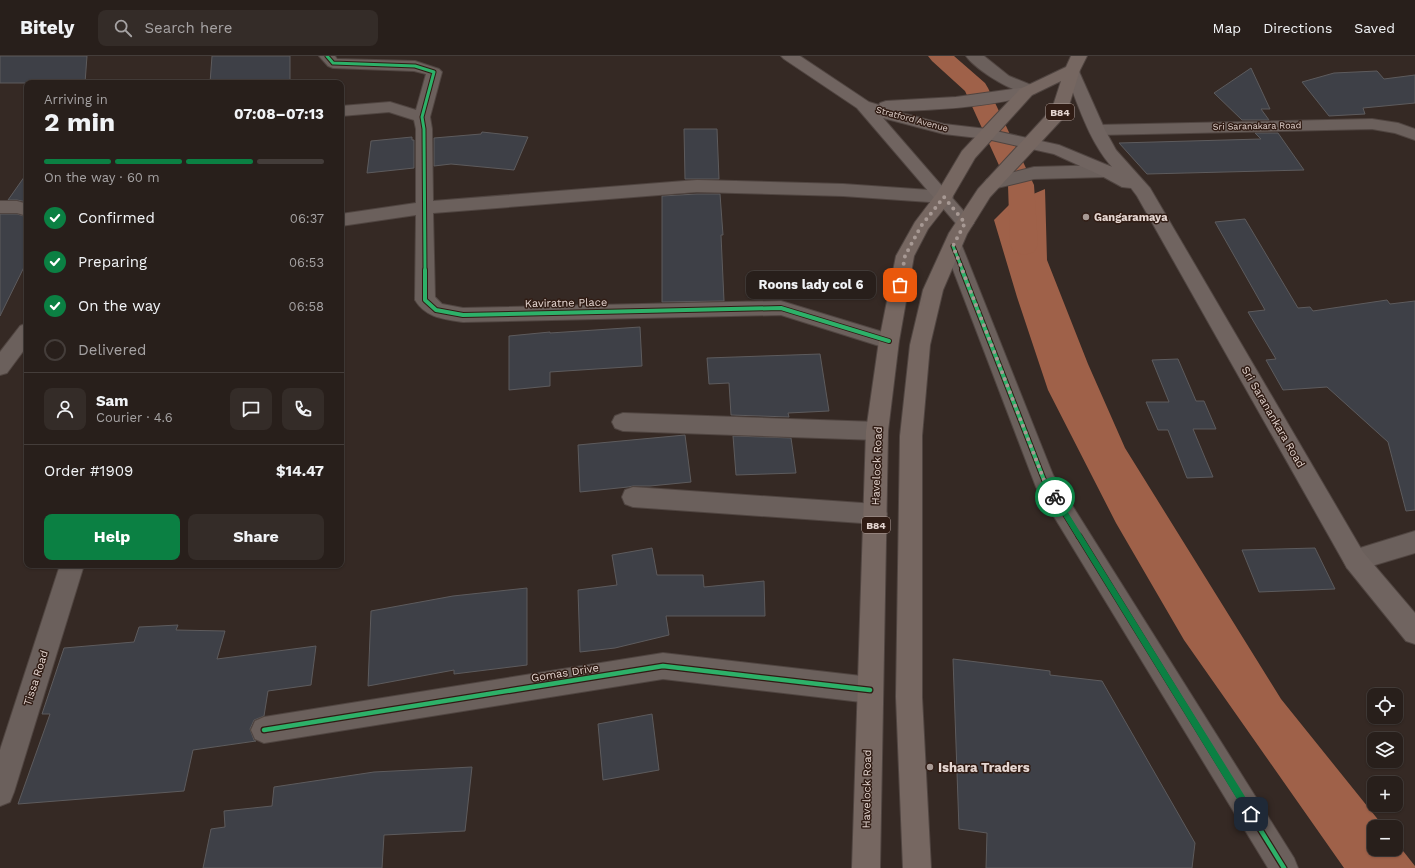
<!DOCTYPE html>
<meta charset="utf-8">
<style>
:root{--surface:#281f1b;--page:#342c28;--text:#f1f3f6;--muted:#a5a2a3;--line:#443d3a;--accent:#0b8043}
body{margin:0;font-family:"Work Sans",sans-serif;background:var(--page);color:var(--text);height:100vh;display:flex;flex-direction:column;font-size:15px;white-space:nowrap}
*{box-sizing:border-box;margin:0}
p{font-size:13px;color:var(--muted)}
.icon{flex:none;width:22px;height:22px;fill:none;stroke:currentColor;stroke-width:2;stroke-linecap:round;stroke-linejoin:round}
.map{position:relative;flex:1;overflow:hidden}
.sheet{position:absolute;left:24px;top:24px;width:320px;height:488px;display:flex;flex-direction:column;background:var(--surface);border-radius:8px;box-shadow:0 1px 3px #0004,0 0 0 1px var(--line)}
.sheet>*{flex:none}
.tools{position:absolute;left:1367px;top:632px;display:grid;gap:8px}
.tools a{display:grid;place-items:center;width:36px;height:36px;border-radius:8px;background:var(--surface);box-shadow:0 1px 3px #0004,0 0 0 1px var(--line);font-size:20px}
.pin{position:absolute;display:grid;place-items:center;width:34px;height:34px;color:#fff;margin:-17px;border-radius:8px;box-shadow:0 2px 6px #0006}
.courier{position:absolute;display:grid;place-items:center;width:40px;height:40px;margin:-20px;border:3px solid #0b8043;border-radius:50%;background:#fff;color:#222;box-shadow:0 1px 5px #0007}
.bubble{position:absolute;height:28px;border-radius:8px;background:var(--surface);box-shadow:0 1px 3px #0004,0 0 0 1px var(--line);font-size:13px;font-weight:700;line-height:28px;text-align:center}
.head em{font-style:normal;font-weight:700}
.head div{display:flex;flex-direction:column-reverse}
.head{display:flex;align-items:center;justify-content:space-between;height:68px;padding:0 20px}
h1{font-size:26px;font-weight:700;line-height:30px}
.bar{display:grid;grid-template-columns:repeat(4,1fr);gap:6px 4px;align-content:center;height:48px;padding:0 20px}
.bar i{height:5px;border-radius:3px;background:var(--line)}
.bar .active{background:var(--accent)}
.bar p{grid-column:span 4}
.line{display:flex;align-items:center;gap:10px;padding:0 20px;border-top:1px solid var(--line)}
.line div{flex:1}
.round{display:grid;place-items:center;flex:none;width:42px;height:42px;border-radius:8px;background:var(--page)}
ol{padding:0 20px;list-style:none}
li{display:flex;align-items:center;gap:12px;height:44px}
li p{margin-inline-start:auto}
li .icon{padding:4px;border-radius:50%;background:var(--accent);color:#fff;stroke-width:4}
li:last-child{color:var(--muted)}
li i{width:22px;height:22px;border:2px solid var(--line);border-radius:50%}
.primary-button{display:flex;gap:8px;margin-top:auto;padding:8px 20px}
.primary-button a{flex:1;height:46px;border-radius:8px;background:var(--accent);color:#fff;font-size:16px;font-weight:700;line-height:46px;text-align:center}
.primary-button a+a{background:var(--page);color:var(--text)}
header{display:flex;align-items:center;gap:24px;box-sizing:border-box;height:56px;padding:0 20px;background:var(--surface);border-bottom:1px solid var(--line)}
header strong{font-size:19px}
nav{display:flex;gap:22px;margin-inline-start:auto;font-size:14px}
.search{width:280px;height:36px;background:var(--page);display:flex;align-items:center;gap:10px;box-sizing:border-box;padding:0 14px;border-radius:8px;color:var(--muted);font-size:15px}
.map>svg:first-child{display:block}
.water{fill:#9f6149}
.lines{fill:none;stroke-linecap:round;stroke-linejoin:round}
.canal{fill:#9f6149;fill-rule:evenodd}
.building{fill:#3e4047;stroke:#5d5b5d}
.minor-casing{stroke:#504541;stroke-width:2}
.tertiary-casing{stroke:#504541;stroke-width:2}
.secondary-casing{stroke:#504541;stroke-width:2}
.primary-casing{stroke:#504541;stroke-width:2}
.minor{fill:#6b605c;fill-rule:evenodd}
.tertiary{fill:#6b605c;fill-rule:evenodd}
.secondary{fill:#706460;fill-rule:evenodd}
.primary{fill:#766761;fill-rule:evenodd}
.cycleway-far2-casing{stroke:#301c14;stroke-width:5}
.cycleway-far1-casing{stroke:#301c14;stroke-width:6}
.cycleway-casing{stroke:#301c14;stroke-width:7}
.cycleway-far2{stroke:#2db169;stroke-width:3}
.cycleway-far1{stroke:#2db169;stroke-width:4}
.cycleway{stroke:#2db169;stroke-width:4.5}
.route{fill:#0b8043}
.done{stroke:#a79994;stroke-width:4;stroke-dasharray:0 7.2}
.poi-dot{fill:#a79994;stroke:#301c14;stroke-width:1.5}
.labels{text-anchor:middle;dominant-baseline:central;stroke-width:3;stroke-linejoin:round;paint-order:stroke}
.far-street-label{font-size:9px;fill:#e5d6d1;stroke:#301c14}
.shield{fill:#301c14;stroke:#af9e98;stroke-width:1}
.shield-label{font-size:10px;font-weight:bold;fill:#e5d6d1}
.poi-label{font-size:11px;font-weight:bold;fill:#e5d6d1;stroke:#301c14;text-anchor:start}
.street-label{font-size:11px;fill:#e5d6d1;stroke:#301c14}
.near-poi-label{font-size:13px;font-weight:bold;fill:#e5d6d1;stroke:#301c14;text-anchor:start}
</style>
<header>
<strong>Bitely</strong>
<div class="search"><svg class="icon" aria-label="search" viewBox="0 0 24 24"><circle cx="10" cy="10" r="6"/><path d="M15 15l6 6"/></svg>Search here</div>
<nav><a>Map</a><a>Directions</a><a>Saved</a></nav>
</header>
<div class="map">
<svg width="1415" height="812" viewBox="0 0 1415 812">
<rect width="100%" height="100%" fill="#352924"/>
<path class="water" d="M1045 133 1047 204 1088 308 1125 392 1281 643 1384 771H1374V793H1396V786L1415 810V812H1344L1184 584 1116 467 1048 334 1017 241 994 164 1010 148Z"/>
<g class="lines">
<path class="canal" d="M928 0H954L985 27 988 32 1034 129 1038 189 1034 196 1024 199 1014 196 1010 189 1008 129 965 35 932 5Z"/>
</g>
<path class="building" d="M0 0H87L85 27H0Z
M212 0H290V27H210Z
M1251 12 1270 53H1261L1269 64H1242L1214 37Z
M1377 15 1384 23 1415 19V47L1363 52 1365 58 1329 60 1302 26 1334 17Z
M684 73H717L719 123H685Z
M482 76 528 81 514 114 451 108 434 110V82L481 78Z
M1255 77H1278L1304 114 1147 118 1119 87 1261 83Z
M412 81V84H414V112L367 117 371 85Z
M27 117V146L17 144H8Z
M697 138H720L723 179H721L724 245 662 246V140Z
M0 158H17L27 161V205L0 260Z
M1245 163 1298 252 1310 251 1313 255 1387 244 1390 248 1415 245V454L1406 455 1388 386 1327 331 1283 334 1266 304 1276 303 1248 256 1265 254 1215 166Z
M640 271 642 310 550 316V330L509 334V280L550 276V277Z
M820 298 829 355 788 357 789 361 731 359 729 327 709 328 707 302Z
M1178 303 1196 345H1204L1216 373H1193L1213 421 1187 422 1168 374H1158L1146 346H1169L1152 304Z
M685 379 691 426 650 430H633L628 431 580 436 578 389Z
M733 380 791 382 796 417 736 419Z
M652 492 657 519H703L704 531 764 525 765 560H666L669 579 615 592 580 596 578 534 617 529 612 499Z
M1315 492 1335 533 1259 536 1242 494Z
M527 532V609L454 618V614L368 630 371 555 453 540Z
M178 569 176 574 225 575 217 603 316 590 311 629 268 635 264 660 254 664 250 673 254 684 256 685 193 694 184 735 18 748 50 658H42L64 592 134 586 139 571Z
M953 603 1050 615V619L1102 625 1195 787 1192 812H986L987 777 959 773Z
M652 658 659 714 603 724 598 668Z
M472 711 465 775 384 779 382 812H203L211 773 225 771 224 755 272 750 274 731 374 716Z"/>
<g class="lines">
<g class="minor-casing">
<path id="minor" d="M319 0H335L337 3 415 5 439 13 442 16 430 61 432 73 433 145 697 124 843 128 944 135 950 137 953 141 950 145 944 147 843 140 697 136 433 157 435 241 442 248 463 252 781 245 896 280 899 285 896 290 889 293 781 259 463 266C444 263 426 262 415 244L416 159 341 170V158L416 147V73L414 64 389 56 341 60V50L390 46 416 54 426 18 414 15 333 12 328 10Z
M966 0H984L1009 20 1036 31 1038 34 1036 37C1019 42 976 14 966 0Z
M1372 63 1398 67 1415 73V84L1395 77 1372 73 1097 79 1091 78 1089 74 1091 70 1097 69Z
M0 145H17L27 148V160L17 157H0Z
M953 183 959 185 962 190 1053 419 1294 802 1298 812H1268L1036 431 944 190 947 185Z
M27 267V290L7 317 0 319V296L20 270Z
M623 357 877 366 885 369 888 375 885 381 877 384 623 375 615 372 612 366 615 360Z
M633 431 876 448 884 451 887 458 884 465 876 468 633 451 625 448 622 441 625 434Z
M1415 475V497L1355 515 1347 512 1343 504 1347 496Z
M60 509H84L14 736 10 746 0 750V694Z
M663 597 870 621 879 625 883 634 879 643 870 647 663 623 264 687 255 683 251 674 255 665 264 661Z"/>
</g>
<g class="tertiary-casing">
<path id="tertiary" d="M1106 109 1112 111 1115 115 1112 119 1106 121 1034 123 993 133 987 131 984 127 987 123 1034 111Z"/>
</g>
<g class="secondary-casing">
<path id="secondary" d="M781 0H800L869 46 879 49 880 47 886 45 956 41 1026 31 1032 33 1034 36 1032 39C987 51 940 54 894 55L944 68 987 73 1059 89 1112 111C1088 84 1078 47 1064 14L1067 11 1072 9 1077 11 1105 74 1116 94 1150 132 1363 496 1415 557V588L1406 585 1347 512 1137 140 1131 132 1122 131 1100 119 1054 98 987 83 944 78 883 62 974 167 971 171 965 173 959 171 857 52 784 3Z"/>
</g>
<g class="primary-casing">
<path id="primary" d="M1071 0H1087L1080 14 1066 59 990 141 967 178 943 234 930 289 922 380V641L931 812H903L896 641 900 380 910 289 923 234 949 177 978 133 1052 53 1061 25 1032 39 975 102 950 145 928 173 914 200 899 285 888 375 880 812H852L866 375 879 285 896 200 915 166 937 137 962 95 1020 33 1066 11Z"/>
</g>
<use href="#minor" class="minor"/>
<use href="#tertiary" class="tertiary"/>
<use href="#secondary" class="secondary"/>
<use href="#primary" class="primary"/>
<g class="cycleway-far2-casing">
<path id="cycleway-far2" d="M327 0 333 7 415 10 434 16 422 61 424 73 425 215
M953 190 963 215"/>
</g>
<g class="cycleway-far1-casing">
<path id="cycleway-far1" d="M425 214V244L436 254 463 259 781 252 889 285
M962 214 1044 424 1079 481"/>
</g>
<g class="cycleway-casing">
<path id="cycleway" d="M1079 480 1284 812
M264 674 663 610 870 634"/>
</g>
<use href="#cycleway-far2" class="cycleway-far2"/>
<use href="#cycleway-far1" class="cycleway-far1"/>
<use href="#cycleway" class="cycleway"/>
</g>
<path class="route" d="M1055 438 1057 439 1254 755 1255 758 1254 761 1251 763 1248 761 1053 443 1052 441Z"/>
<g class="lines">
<path class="done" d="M900 229 905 200 921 170 944 141 965 167 953 190 1044 424 1055 441"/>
</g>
<g class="poi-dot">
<circle cx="1086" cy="161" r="4"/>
<circle cx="930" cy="711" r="4"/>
</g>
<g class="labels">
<g class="far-street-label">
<text transform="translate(912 63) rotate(15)">Stratford Avenue</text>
<text transform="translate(1257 70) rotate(-1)">Sri Saranakara Road</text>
</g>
<g class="shield">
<rect x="1046" y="48" width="28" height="16" rx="3"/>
<rect x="862" y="461" width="28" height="16" rx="3"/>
</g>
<g class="shield-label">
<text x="1060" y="56">B84</text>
<text x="876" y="469">B84</text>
</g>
<g class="poi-label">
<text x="1094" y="161">Gangaramaya</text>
</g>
<g class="street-label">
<text transform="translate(566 247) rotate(-1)">Kaviratne Place</text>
<text transform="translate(1273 361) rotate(60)">Sri Saranankara Road</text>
<text transform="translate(877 410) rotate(-88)">Havelock Road</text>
<text transform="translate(565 617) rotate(-9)">Gomas Drive</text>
<text transform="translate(36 622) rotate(-72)">Tissa Road</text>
<text transform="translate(867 733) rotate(-89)">Havelock Road</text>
</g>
<g class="near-poi-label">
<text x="938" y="711">Ishara Traders</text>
</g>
</g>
</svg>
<div class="tools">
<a><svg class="icon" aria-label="locate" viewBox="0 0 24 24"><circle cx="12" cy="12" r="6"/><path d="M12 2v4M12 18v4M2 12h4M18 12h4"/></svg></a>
<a><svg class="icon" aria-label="layers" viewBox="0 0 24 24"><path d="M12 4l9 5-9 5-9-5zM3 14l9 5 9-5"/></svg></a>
<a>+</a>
<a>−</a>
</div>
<div class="pin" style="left:900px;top:229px;background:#ea580c"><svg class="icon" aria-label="bag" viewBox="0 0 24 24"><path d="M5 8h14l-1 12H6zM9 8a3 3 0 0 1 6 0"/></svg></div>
<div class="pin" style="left:1251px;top:758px;background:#1f2937"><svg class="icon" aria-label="home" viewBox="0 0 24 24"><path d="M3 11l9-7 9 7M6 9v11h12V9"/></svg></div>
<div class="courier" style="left:1055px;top:441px"><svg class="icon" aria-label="bike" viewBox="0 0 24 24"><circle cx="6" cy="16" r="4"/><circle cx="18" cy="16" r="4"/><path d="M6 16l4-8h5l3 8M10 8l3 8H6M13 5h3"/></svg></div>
<div class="bubble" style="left:746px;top:215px;width:130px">Roons lady col 6</div>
<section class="sheet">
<div class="head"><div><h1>2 min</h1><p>Arriving in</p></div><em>07:08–07:13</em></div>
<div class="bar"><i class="active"></i><i class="active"></i><i class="active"></i><i></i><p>On the way · 60 m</p></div>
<ol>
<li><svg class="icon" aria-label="check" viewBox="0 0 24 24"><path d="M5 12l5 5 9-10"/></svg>Confirmed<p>06:37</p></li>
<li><svg class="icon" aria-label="check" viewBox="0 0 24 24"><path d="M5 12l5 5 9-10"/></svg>Preparing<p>06:53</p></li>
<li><svg class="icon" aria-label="check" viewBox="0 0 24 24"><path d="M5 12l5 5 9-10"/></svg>On the way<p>06:58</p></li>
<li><i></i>Delivered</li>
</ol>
<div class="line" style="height:72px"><a class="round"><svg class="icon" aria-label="person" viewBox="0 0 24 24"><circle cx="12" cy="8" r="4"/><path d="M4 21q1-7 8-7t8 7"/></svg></a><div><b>Sam</b><p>Courier · 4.6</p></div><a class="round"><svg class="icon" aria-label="chat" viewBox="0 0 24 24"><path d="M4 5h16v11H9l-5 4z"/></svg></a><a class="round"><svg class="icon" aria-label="phone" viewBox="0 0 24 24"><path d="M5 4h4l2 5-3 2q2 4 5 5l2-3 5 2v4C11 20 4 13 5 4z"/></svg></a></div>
<div class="line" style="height:52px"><div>Order #1909</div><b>$14.47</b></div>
<div class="primary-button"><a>Help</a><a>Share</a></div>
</section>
</div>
